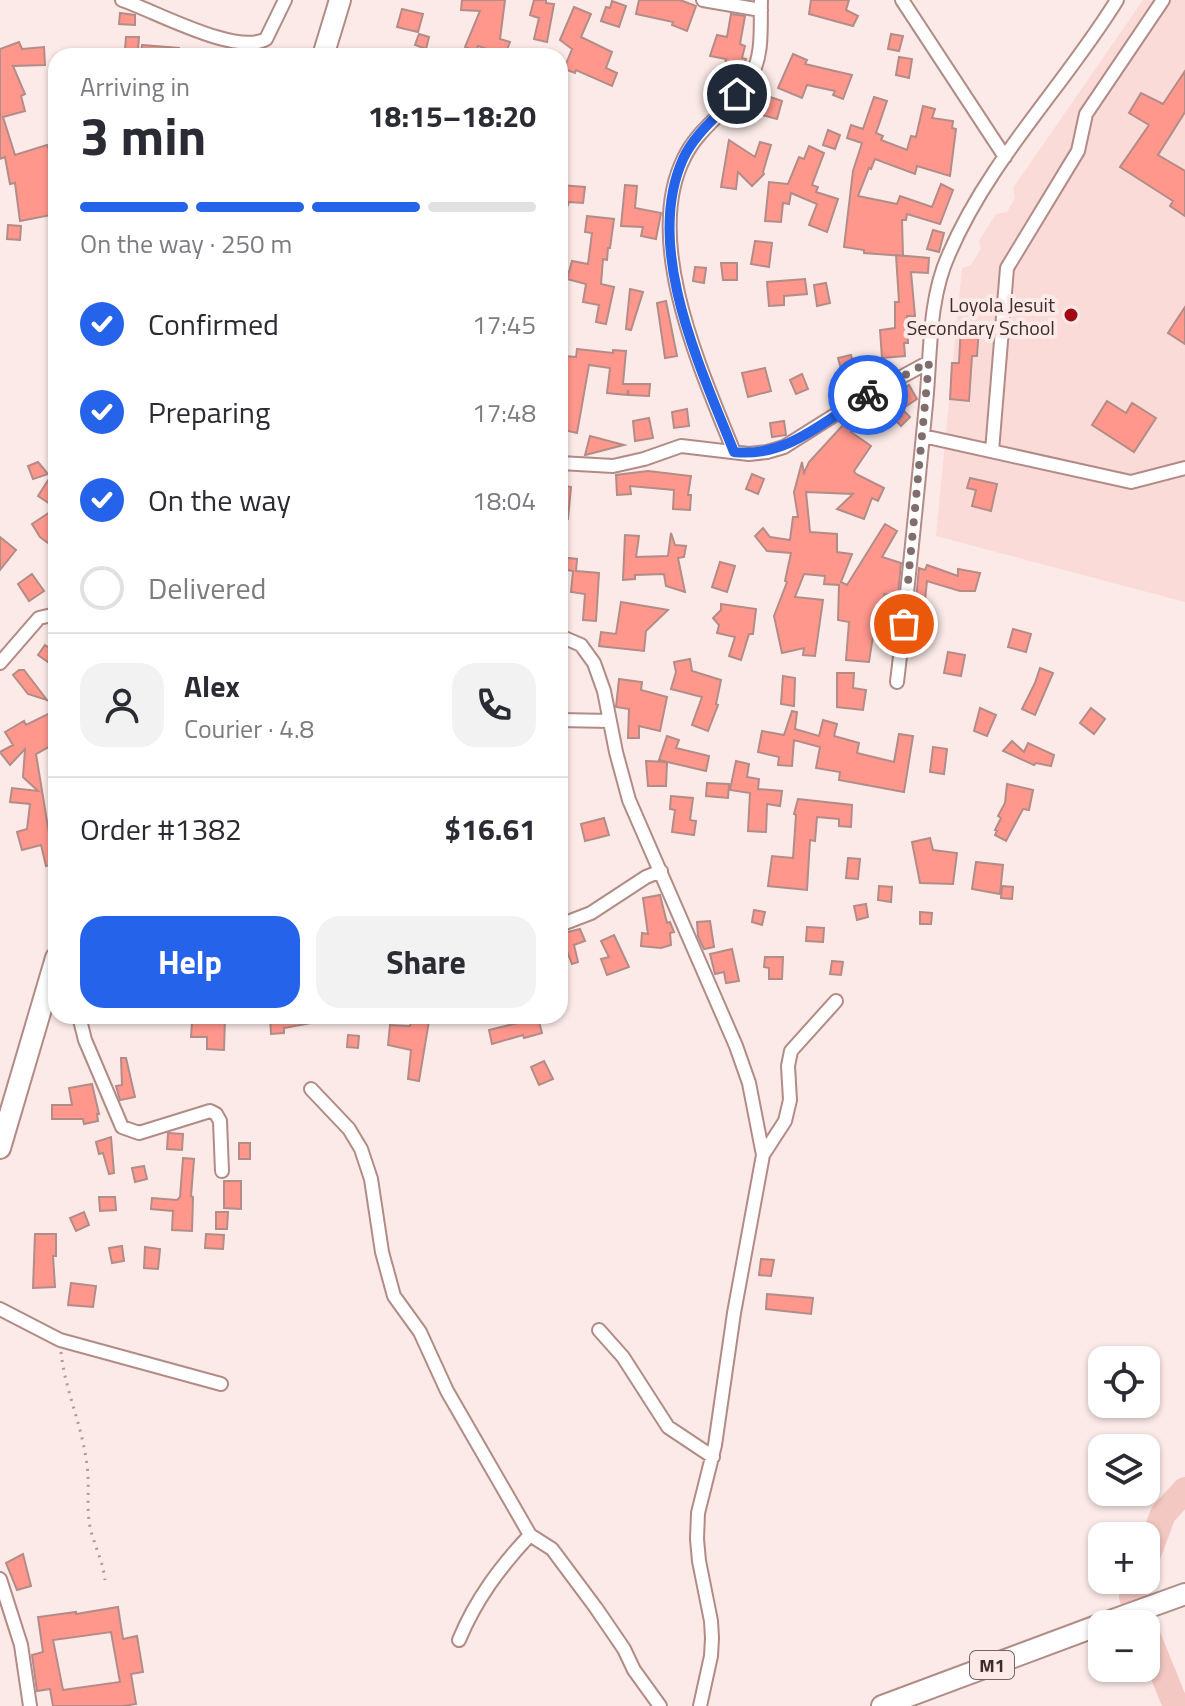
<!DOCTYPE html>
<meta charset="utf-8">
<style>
:root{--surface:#fff;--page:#f2f2f3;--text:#2b2b33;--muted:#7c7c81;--line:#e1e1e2;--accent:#2563eb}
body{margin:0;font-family:"Titillium Web",sans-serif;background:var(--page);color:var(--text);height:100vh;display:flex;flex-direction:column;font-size:30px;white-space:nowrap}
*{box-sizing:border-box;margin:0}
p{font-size:26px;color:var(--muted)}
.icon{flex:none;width:44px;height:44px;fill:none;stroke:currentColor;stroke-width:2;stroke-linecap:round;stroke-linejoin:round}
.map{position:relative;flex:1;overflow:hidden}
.panel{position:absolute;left:48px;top:48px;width:520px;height:976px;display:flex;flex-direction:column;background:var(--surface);border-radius:24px;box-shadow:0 2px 6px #0004}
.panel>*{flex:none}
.fabs{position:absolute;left:1088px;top:1346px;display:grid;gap:16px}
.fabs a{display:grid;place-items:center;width:72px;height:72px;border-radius:16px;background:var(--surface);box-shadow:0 2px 6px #0004;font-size:40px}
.pin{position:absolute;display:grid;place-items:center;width:68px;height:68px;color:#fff;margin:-34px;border:4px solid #fff;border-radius:50%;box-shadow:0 2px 8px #0007}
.courier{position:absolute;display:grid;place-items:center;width:80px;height:80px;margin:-40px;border:6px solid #2563eb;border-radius:50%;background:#fff;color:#222;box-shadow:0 2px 10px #0007}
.summary em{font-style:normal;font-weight:700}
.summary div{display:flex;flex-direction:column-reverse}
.summary{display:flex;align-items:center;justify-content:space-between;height:136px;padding:0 32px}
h1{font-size:52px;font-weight:700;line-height:60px}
.bar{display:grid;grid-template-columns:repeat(4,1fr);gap:12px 8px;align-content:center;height:96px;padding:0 32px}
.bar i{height:10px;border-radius:6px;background:var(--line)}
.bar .selected{background:var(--accent)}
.bar p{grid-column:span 4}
.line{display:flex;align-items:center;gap:20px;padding:0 32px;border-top:2px solid var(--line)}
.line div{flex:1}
.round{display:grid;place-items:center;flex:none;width:84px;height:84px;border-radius:24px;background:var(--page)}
ol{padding:0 32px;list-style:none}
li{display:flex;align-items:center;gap:24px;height:88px}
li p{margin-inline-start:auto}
li .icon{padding:8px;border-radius:50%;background:var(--accent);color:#fff;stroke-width:4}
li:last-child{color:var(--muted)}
li i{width:44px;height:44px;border:4px solid var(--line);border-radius:50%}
.cta{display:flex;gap:16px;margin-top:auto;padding:16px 32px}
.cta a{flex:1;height:92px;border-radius:24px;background:var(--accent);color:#fff;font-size:32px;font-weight:700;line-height:92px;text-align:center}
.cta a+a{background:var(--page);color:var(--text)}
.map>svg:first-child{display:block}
.built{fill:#fadbd7}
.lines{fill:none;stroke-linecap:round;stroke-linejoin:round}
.river{stroke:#f3c7c2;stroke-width:26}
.building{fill:#ff978d;stroke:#b38c87;stroke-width:2;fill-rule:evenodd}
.minor-casing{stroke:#b38b86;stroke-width:16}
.primary-casing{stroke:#b38b86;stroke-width:24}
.trunk-casing{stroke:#b38b86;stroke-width:24}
.path{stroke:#ac9b98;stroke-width:3;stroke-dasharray:2 6;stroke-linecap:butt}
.minor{stroke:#fff;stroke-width:12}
.primary{stroke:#fff;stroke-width:20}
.trunk{stroke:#fff;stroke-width:20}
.done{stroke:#806e6c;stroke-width:8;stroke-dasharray:0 14.4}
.route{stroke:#2563eb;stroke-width:10}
.poi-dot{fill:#a30915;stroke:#fbeae7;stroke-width:3}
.labels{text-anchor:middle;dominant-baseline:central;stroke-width:8;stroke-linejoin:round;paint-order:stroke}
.shield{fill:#fbeae7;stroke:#766563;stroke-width:2}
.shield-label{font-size:18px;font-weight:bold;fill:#3d2c2a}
.poi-label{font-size:20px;fill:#3d2c2a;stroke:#fbeae7;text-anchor:end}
</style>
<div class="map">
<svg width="1185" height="1706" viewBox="0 0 1185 1706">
<rect width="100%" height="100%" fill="#fbeae7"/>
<path class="built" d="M1143 0H1185V602L936 536 962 268 971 265 981 249 979 241 996 214 1007 212 1015 198 1013 188Z"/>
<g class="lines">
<path class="river" d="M1146 1560 1163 1514 1185 1490
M1138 1580 1132 1597 1143 1624
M1146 1632 1176 1706"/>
</g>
<path class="building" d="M462 0H505L500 39 510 42 505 55 478 46 476 52 465 47 480 11 461 10Z
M534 0H546V3L554 4 547 42 534 39 539 18 530 15Z
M639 0H680L696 6 687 31 672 25 673 22 636 14Z
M811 0H849L846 10 858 16 853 26 809 14Z
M612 1 626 6 619 27 601 21 606 7 610 8Z
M574 7 591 14 581 37 612 52 606 68 617 73 612 86 576 70 575 73 564 69 572 49 560 40Z
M402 9 423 14 418 32 397 27Z
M120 13 135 15V25L119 24Z
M731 14 745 16 740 44 745 46 742 58 746 59 742 74 724 70 726 59 710 56 717 35 727 37Z
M419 34 429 37 426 49 415 45Z
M891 34 903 36 899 51 888 49Z
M126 37H139L138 50H125Z
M19 42 22 49 44 47 45 65 13 66 25 94 21 96 25 111 3 117 15 155 47 145 56 166V214L20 221 15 183 10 184 5 157 0 159V49Z
M142 45 179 48V56H141Z
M793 54 807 60 805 64 852 75 843 99 833 95 835 91 807 85 802 98 778 88Z
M899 57 912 59 909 78 896 75Z
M1185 71V112L1158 155 1185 171V216L1170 206 1173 201 1120 167 1149 125 1129 113 1141 93 1163 104Z
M764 95 782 101 777 119 758 114Z
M874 97 887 101 876 133 883 136 881 140 907 150 911 136 916 137 923 106 935 109 932 118 953 121 952 128 956 129 950 176 917 166 915 174 875 159 871 169 869 168 858 196 897 204 900 196 932 207 941 184 953 190 940 224 907 214 906 220H902L903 256 864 253V250L844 247 853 171 862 143 847 138 851 125 863 129Z
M828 130 840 135 835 149 823 145Z
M729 140 755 157 760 142 771 145 763 172 764 174 752 186 738 172 736 189 721 187Z
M809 146 824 153 812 185 818 187 816 192 838 199 827 232 809 225 817 204 791 193 789 204 783 203 781 222 765 221 769 182 788 184 799 157 804 159Z
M560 185 585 187 583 203 569 202 561 224Z
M625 185 637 186 635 208 661 213 656 239 641 236 643 227 621 226Z
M587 216 614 219 610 248H608L607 260 603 259 601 284 614 287 606 324 596 322 599 305 583 302 586 284 567 279 572 261 588 264 592 233 585 232Z
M8 225 21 226 20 240 7 239Z
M933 230 944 233 939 252 927 249Z
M755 241 772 243 769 267 751 264Z
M896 255 929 258 928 273 911 272 915 316H907L908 343H904L905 356 882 358 880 330 895 328V302H899Z
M721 263H737V280H723Z
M695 267 706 268 704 283 693 281Z
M805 279 807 294 784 296V305L769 306 767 282Z
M826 283 830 303 817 306 814 285Z
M630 289 643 292 631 330 626 329Z
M666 301 677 356 665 358 657 303Z
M1185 307V344L1168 333Z
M961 325 979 327 977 356H972L969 401 950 399 952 363H959Z
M577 349 613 353V350L626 351 623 384H650L649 396 629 395 628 390 627 395 607 393 610 368 589 365 577 433 560 429 564 385 561 384 564 356 576 357Z
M851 355 855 371 859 370 862 382 846 387 838 358Z
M765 368 771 391 748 397 742 373Z
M802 374 808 389 796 394 790 380Z
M909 385 917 399 902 409 910 417 901 426 879 403 887 395 890 397Z
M1107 401 1126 413 1132 403 1156 418 1134 452 1092 425Z
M687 409 689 426 674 428 672 412Z
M856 413 863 424 851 432 871 446 854 471 856 474 884 488 878 501 872 498 864 519 837 509 853 494 806 492 810 532 837 534V552L852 554 841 582 847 585 885 524 897 531 882 557 901 563 898 596 884 594 883 610H877L869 662 846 660 849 622 838 620 839 585 824 584 825 576 804 574 795 597 823 600 815 656 803 655 804 648 782 653 774 616 787 582 785 581 791 553 767 551 755 536 763 528 770 537 790 540 793 517H798L794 492 802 462 804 473 809 462 844 424 842 422Z
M649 418 653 438 635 441 633 421Z
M784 421 786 435 772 437 770 423Z
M590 436 624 445 585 455Z
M38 462 48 474 33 479 28 466Z
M56 468V508L38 496Z
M648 471 691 476 688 495H691L690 510 673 509 674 490 630 486 631 494 617 495 616 475Z
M752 474 764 479 758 494 746 489Z
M970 478 997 484 991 511 972 506 976 490 967 488Z
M560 485 571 487 568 519 560 518Z
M56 508V549L40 537 32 524Z
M671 533 675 545 686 546 684 557 678 558 685 592 666 586 664 574 635 575V579L623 580 625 535 639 536 636 557 668 556Z
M0 537 16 550 0 570Z
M560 557 577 559 576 571 599 573 596 621 583 620 585 594 571 592 573 571 560 569Z
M720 562 735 566 727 592 712 587Z
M927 565 958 576V569L980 573 975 591H960L927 581 925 600 916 599 919 568 925 570Z
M32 574 44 591 29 601 18 584Z
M621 602 668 610 646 631 644 651 599 646 601 632 616 634Z
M721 604 756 609 753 634H749L741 660 729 656 735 637 717 633 719 625 713 618 721 610Z
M1013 629 1031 634 1026 652 1008 647Z
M45 645 55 652 48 662 38 655Z
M948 652 965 655 961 676 944 673Z
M690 659 692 671 721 680 716 704 718 705 708 731 692 725 702 697 671 689 676 672 674 662Z
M1040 668 1053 673 1035 715 1022 709 1035 683Z
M19 670H24L47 700 28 694 13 675Z
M837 673H854L853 688 866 690 863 710 837 707Z
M783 676 795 678 794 706 781 704Z
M619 679 642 682 641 690 667 697 660 731 639 726V738H628L629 709 616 707Z
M980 708 996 715 987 736 974 731Z
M1091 708 1105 719 1094 734 1080 723Z
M56 710V743L36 754 54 864 46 866 41 845 22 850 17 832 27 829 30 804 10 802 12 788 38 791 23 777 25 749 10 765 0 752 13 745 5 732 24 721 26 725Z
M792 711 797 712 795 729 819 736 823 720 837 724 834 736 859 743 857 753 894 762 899 734 913 736 904 792 839 780 840 772 816 768 820 747 794 740 792 766 778 765 779 757 758 752 762 731 784 735Z
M667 736 679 740 676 748 709 756 706 771 659 760Z
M1012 741 1024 752 1028 743 1054 755 1051 766 1036 763 1034 765 1003 751Z
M933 747 947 749 944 774 930 772Z
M646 761 667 762 666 786H648Z
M736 761 749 764 747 777 759 779 758 789 782 791 780 806 767 804 766 832 748 831 750 793 730 790Z
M707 783 729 784 728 798 706 796Z
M1007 784 1033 790 1029 810 1023 809 1006 841 995 835 997 831 995 830 1001 818 998 816 1005 803Z
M671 796 693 798 690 820 696 821 694 835 672 832 675 810 670 809Z
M798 799 852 805 851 827 839 826V819L817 817 815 841 810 840 807 890 768 886 772 856 793 858 796 815 794 814Z
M604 818 609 835 585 841 581 824Z
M930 838 933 850 957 853 953 884 920 883 912 842Z
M848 858 860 859 858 879 846 878Z
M976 862 1003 865 1000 894 972 889Z
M879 886 892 887 891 902 878 900Z
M1002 886 1013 887 1012 899 1001 898Z
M660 895 667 923 670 922 674 932 670 933 671 945 661 948 641 946 642 933 648 934 643 898Z
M866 904 868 917 857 920 854 906Z
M754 910 765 912 762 925 752 922Z
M920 912 932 913 931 924H920Z
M710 921 714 947 704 949 698 936 697 922Z
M807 927 824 928 823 942 806 941Z
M580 929 585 941 574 945 578 962 572 964 560 934Z
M614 935 629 967 607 975 601 959 609 957 601 941Z
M732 949 739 981 726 983 724 972 715 974 710 954Z
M765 957H783L782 979H769V968L764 967Z
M832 961 843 962 841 975 830 974Z
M205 1016H225L224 1050 207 1049V1037H191L192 1022H205Z
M270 1016H317V1022L284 1028V1033L271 1034Z
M538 1018 542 1033 524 1038 523 1035 492 1044 489 1030Z
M411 1019 429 1021 419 1081 408 1079 411 1050 388 1045 390 1025 410 1026Z
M348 1035 359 1036 358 1048 347 1047Z
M121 1058H126L135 1097 120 1100 116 1086 122 1085Z
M544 1061 553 1079 539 1085 531 1067Z
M92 1084 99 1114H97L98 1121 84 1124 83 1119H52V1105H72L69 1088Z
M168 1133 183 1134 182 1150 167 1149Z
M111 1137 114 1173 109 1174 103 1153 99 1154 96 1142Z
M239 1143H250V1159H239Z
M183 1158 194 1159 191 1196 193 1197 192 1231 172 1230 173 1211 151 1209 152 1198 177 1200 180 1197Z
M144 1166 147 1179 135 1182 132 1168Z
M224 1181H241V1209L224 1208Z
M99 1197H115L116 1210 100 1211Z
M84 1212 89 1225 76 1231 70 1218Z
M216 1212H228L227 1229H216Z
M35 1234H56V1256H53L55 1287 33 1288Z
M206 1234 224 1235 223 1249 205 1248Z
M122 1246 124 1261 112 1263 109 1248Z
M145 1247 160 1249 158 1269 144 1268Z
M761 1259 774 1260 771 1276 759 1275Z
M71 1283 96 1286 93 1307 68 1305Z
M767 1294 813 1298 811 1314 766 1309Z
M23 1554 31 1586 17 1590 6 1563Z
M118 1607 123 1639 137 1636 143 1672 131 1674 136 1704 123 1706H53L50 1689 37 1691 32 1655 43 1652 38 1617 76 1612V1614ZM111 1632 120 1682 63 1690 53 1640Z"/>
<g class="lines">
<g class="minor-casing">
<path id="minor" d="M122 0C155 11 236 56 266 39L285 0
M703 0 761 10
M902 0 1005 157
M923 436 1131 482 1185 468
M992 451 1007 268 1078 151 1086 114 1163 0
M734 452C702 372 642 242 684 158 699 126 733 108 750 78 764 55 760 25 761 0
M560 463 613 466 644 459 681 446 749 454 767 452 784 447 857 401 929 362
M560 636 581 645 594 663 604 691 616 752 629 800 736 1046 749 1083 763 1155 734 1313 715 1445 698 1513 697 1539 699 1561 711 1621 712 1638 711 1656 700 1706
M0 663 39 618 56 614
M897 682C908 590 917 497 926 404 931 354 928 300 949 254 989 160 1064 86 1117 0
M560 720 610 721
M560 925 591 913 646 877 661 871
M79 1016 85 1040 122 1127 139 1133 210 1111 216 1114 220 1121 222 1171
M311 1089 349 1129 361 1149 371 1179 382 1252 394 1296 420 1332 447 1391 530 1535 552 1549 596 1608 624 1649 634 1670 660 1706
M763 1155 785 1121 790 1100 788 1066 791 1051 836 1001
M0 1309 60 1340 221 1384
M599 1330 623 1357 668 1427 713 1457
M0 1579 21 1645 30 1706
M459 1640C476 1599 500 1567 530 1535"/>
</g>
<g class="primary-casing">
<path id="primary" d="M323 56 340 0
M0 1148 56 958"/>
</g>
<g class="trunk-casing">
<path id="trunk" d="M1102 1624 1185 1594
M882 1706 1102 1624"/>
</g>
<path class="path" d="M61 1352C65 1391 83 1427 87 1466 90 1486 86 1506 90 1527 94 1545 103 1561 105 1580"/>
<use href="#minor" class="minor"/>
<use href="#primary" class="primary"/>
<use href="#trunk" class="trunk"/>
</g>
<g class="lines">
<path class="done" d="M868 395 929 362 904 624"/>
<path class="route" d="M737 94C719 115 695 133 683 159 643 248 701 369 734 452 788 458 824 420 868 395"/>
</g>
<circle class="poi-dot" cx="1071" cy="315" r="8"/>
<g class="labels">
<rect class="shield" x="970" y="1651" width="44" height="28" rx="6"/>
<g class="shield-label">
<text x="992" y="1665">M1</text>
</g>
<g class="poi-label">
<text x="1055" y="304">Loyola Jesuit<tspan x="1055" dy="23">Secondary School</tspan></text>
</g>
</g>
</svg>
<div class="fabs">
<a><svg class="icon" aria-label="locate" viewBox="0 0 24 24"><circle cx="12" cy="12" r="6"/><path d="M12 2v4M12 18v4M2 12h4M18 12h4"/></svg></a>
<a><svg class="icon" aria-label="layers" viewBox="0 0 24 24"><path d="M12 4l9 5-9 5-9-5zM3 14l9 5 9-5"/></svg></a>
<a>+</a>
<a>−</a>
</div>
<div class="pin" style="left:904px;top:624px;background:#ea580c"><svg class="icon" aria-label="bag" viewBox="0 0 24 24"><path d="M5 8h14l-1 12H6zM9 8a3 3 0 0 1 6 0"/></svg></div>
<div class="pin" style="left:737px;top:94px;background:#1f2937"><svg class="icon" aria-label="home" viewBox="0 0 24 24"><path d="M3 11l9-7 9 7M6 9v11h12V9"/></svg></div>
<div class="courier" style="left:868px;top:395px"><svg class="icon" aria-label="bike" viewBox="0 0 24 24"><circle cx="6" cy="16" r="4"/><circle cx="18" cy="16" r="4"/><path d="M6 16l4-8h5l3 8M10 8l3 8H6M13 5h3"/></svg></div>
<section class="panel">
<div class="summary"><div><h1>3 min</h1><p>Arriving in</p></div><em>18:15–18:20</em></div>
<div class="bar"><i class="selected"></i><i class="selected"></i><i class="selected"></i><i></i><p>On the way · 250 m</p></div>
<ol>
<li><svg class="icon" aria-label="check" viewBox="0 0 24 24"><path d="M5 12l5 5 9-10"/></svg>Confirmed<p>17:45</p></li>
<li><svg class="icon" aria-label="check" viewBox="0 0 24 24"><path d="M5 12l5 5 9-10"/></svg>Preparing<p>17:48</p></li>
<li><svg class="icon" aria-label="check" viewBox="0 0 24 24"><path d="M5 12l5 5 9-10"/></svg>On the way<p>18:04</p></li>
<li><i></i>Delivered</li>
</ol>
<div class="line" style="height:144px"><a class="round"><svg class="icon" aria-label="person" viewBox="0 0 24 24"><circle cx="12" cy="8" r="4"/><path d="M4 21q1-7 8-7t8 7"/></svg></a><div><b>Alex</b><p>Courier · 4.8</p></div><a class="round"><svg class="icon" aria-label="phone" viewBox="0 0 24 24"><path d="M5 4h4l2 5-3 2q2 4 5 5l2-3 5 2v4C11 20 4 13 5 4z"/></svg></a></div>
<div class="line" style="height:104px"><div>Order #1382</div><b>$16.61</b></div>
<div class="cta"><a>Help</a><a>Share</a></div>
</section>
</div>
